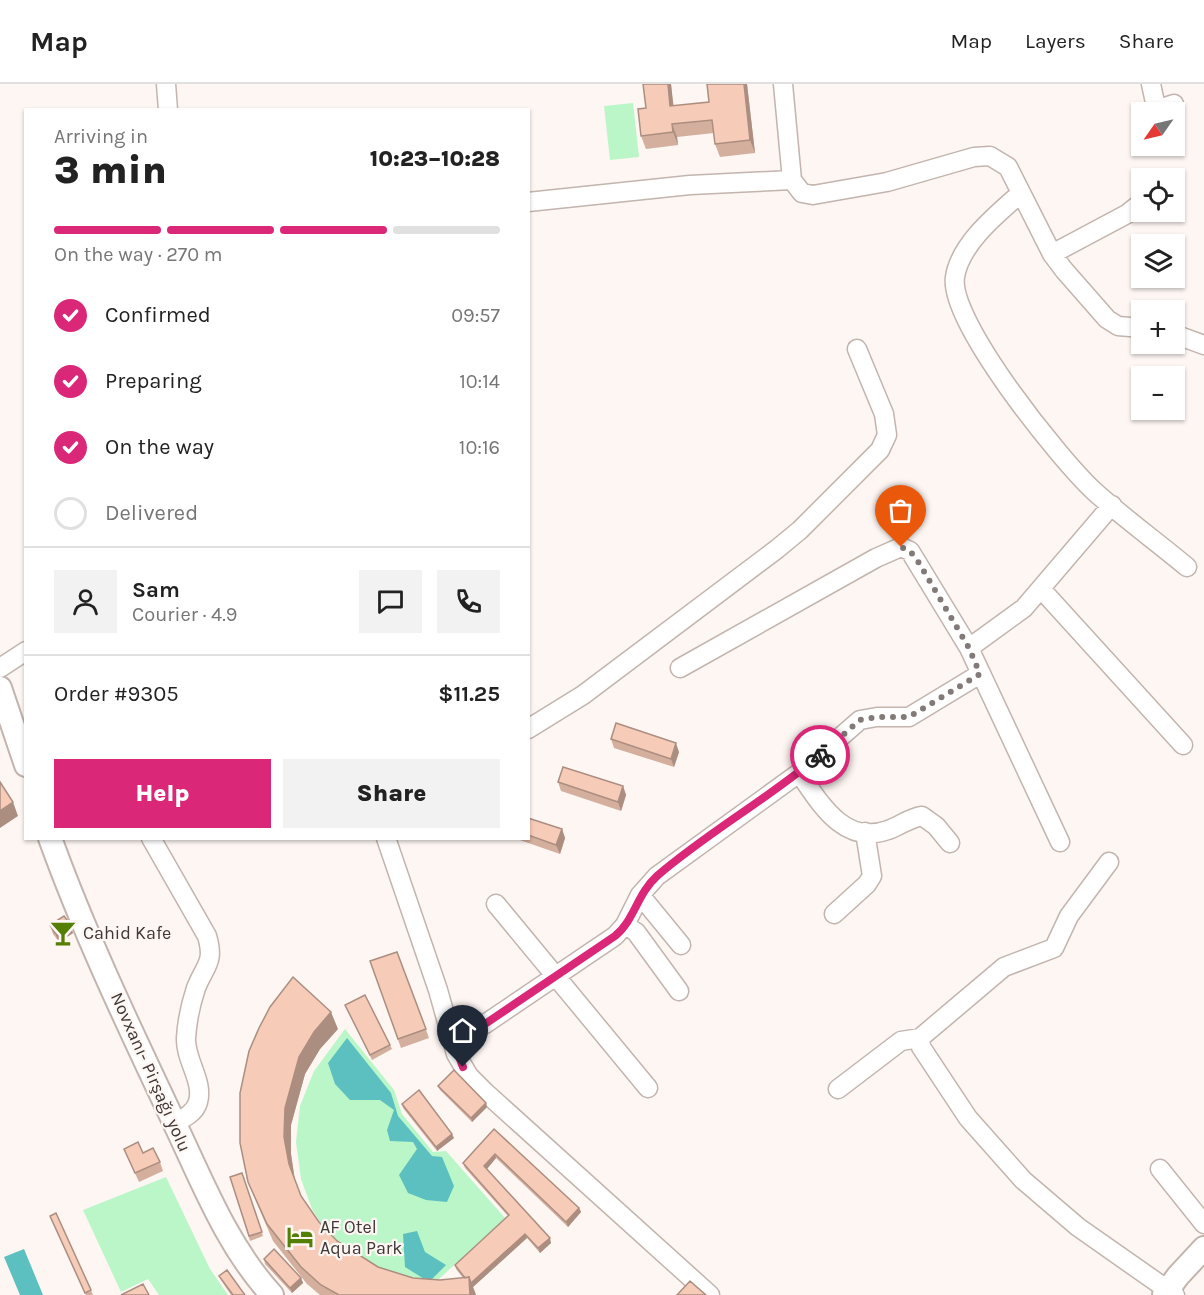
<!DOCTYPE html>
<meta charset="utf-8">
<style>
:root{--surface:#fff;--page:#f2f2f2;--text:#222;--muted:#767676;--line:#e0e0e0;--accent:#db2777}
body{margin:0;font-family:Karla,sans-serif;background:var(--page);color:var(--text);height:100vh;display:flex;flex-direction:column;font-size:22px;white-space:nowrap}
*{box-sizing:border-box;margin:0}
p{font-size:20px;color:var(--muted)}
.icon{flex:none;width:33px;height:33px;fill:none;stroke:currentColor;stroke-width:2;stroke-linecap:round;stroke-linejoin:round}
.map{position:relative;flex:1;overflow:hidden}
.drawer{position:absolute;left:24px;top:24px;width:506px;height:732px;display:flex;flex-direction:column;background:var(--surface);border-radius:0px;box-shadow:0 2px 4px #0004}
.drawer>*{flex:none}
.needle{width:39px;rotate:236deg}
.fabs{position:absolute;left:1131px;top:18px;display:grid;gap:12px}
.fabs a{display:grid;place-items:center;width:54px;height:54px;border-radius:0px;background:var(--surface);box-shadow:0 2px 4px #0004;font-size:30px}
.pin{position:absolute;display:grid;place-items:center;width:51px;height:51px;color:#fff;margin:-62px -26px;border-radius:50% 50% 50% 0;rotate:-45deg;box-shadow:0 0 6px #0007}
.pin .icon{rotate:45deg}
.courier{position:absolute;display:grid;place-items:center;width:60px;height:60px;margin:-30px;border:4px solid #db2777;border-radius:50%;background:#fff;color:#222;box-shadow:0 2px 8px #0007}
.head em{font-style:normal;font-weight:800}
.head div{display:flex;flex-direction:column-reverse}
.head{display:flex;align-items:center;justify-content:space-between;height:102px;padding:0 30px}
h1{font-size:39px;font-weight:800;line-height:45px}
.bar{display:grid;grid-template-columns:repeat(4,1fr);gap:9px 6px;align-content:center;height:72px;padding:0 30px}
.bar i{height:8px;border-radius:4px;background:var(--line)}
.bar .on{background:var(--accent)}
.bar p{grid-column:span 4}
.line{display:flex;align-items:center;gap:15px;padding:0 30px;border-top:2px solid var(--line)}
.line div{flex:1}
.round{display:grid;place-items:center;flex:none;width:63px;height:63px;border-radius:0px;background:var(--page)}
ol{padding:0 30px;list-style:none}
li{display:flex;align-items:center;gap:18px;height:66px}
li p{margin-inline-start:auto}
li .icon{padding:6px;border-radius:50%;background:var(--accent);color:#fff;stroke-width:4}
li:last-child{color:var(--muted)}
li i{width:33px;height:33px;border:3px solid var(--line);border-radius:50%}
.cta{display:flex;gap:12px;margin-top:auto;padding:12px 30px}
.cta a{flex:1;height:69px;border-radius:0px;background:var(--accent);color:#fff;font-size:24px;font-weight:800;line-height:69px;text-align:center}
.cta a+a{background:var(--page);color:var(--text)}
header{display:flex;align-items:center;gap:36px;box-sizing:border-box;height:84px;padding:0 30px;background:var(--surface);border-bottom:2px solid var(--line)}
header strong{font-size:28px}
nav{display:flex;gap:33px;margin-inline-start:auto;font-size:21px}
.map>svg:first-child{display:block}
.green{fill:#baf6c7}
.water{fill:#5cc0c0}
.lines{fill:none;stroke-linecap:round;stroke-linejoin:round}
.minor-casing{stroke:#c3b4ad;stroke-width:21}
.major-casing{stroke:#c3b4ad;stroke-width:26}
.minor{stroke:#fff;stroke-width:18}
.major{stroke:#fff;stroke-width:22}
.wall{fill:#d4af9e}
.shaded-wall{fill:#ac8e81}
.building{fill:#f6cbb8;stroke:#ac8e81;stroke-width:1.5}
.done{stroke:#817a78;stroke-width:6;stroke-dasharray:0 10.8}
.route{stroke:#db2777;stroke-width:8}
.labels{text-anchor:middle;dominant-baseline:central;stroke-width:4.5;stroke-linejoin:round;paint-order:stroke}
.poi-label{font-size:18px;fill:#3e3836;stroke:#fdf6f3;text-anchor:start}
.street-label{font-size:18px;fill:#3e3836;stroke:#fdf6f3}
</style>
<header>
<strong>Map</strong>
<nav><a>Map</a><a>Layers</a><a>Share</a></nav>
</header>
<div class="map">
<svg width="1204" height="1211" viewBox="0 0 1204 1211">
<rect width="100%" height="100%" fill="#fdf6f3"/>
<path class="green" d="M633 19 639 73 610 76 604 22Z
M345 945 394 1006 402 1030 433 1068 446 1067 505 1134 426 1207 387 1195 330 1153 312 1125 301 1095 296 1058 300 1022 314 987Z
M166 1093 210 1185 228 1211H159L148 1195 121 1208 83 1126Z"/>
<path class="water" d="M347 954 391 1009 398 1032 432 1072 442 1073 454 1102 447 1118 426 1116 408 1109 399 1091 417 1065 413 1058 390 1057 387 1046 394 1026 380 1016H350L335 1000 328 979Z
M417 1147 425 1168 446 1181 429 1198 405 1183 403 1150Z
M24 1165 43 1211H20L4 1173Z"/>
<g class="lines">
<g class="minor-casing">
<path id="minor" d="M166 0 168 26
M783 0 792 96 802 109 813 111 887 98 974 73 990 72 1008 83 1052 170 1064 186 1107 235 1118 242 1142 244
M1151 0 1156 23 1159 25 1174 20
M1021 109C997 130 960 160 955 193 948 237 1061 377 1095 408 1124 434 1157 458 1187 483
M528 118 690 101 792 96
M1052 170 1127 130 1142 118
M1174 250 1204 261
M1042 506 1183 661
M969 564 1024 524 1112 421
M0 584 26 567
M680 584 876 474 901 463 910 467 969 564 1060 758
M528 645 583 611 777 465 800 446 880 366 887 351 884 330 857 265
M799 689C820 719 844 762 888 746 900 742 909 734 922 732L936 742 950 759
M151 754 207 852C215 879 205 881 196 904 191 919 187 938 186 954 185 976 204 997 198 1018 195 1029 184 1034 174 1039
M386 754 438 906 456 970 469 992 485 1008 710 1211
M1109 778 1069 832 1054 864 1004 883 920 954 921 963 968 1034 1023 1096 1078 1143 1175 1211
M640 811 681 861
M496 820 648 1004
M834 830 867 800 872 792 865 748
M625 841 636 848 679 907
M451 954 485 940 615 852 625 841 640 811 657 792 799 689 860 636 877 633H909L980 590
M838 1005 901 957 920 954
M1160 1085 1204 1140"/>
</g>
<g class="major-casing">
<path id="major" d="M0 604 26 681
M50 754C85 851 130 945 174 1038 202 1097 227 1162 272 1211
M1164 1211 1178 1192 1204 1164"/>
</g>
<use href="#minor" class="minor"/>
<use href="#major" class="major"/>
</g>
<path class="wall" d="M671 0 673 22 709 18 747 0 755 69 720 73 715 60 714 49 677 53 678 61 646 65 641 52 646 24Z
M611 655 679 668 674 683 614 664Z
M558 698 623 702 626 711 621 727 561 707Z
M528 734 562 745 565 754 560 770 514 754H528Z
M50 841 73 849 59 858 53 850Z
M397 868 429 954 401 964 370 877Z
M345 921 390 961 392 965 372 976Z
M338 945 320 965 305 990 291 1041V1070L295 1096 301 1112 319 1138 337 1157 378 1183 413 1194 440 1196 463 1194 456 1185 455 1181 508 1132 465 1084 463 1079 494 1045 579 1124 581 1128 568 1143 496 1074 487 1085 551 1159 540 1169 527 1154 473 1203 476 1211H320L307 1200 273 1157 255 1115 248 1098 240 1009Z
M438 1002 486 1019 487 1023 472 1038 440 1006Z
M402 1020 454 1054 437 1067 403 1024Z
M124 1065 143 1069 160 1078 163 1087 139 1098Z
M242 1089 263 1152 250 1157 230 1093Z
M50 1132 91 1206 93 1211H86Z
M264 1175 301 1194 303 1199 292 1209 265 1180Z
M219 1192 245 1211H231L221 1196Z"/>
<path class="shaded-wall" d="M668 0H671L675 35 670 22Z
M744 0H747L755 69 750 56Z
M672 40 677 53 678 61 673 48Z
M676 659 679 668 674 683 671 675Z
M623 702 626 711 621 727 618 718Z
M13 718 18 732 0 744V727Z
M562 745 565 754 560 770 556 761Z
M70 840 73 849 59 858 55 849Z
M331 928 338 945 320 965 305 990 291 1041V1070L295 1098 289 1080 284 1053 285 1024 299 973 314 948Z
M486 1019 487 1023 472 1038 471 1034Z
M452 1050 454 1054 437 1067 436 1063Z
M495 1070 496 1074 486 1086 484 1082Z
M579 1124 581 1128 568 1143 566 1138Z
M525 1150 527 1154 473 1203 476 1211H470L469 1193Z
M550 1154 551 1159 540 1169 538 1164Z
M301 1194 303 1199 292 1209 290 1204Z"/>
<path class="building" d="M643 0H668L670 22 709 18 707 0H744L750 56 715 60 712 36 672 40 673 48 641 52 638 25 646 24Z
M616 639 676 659 671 675 611 655Z
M563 683 623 702 618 718 558 698Z
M0 698 13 718 0 727Z
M528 734 562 745 556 761 528 751Z
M64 832 70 840 55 849 50 841Z
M397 868 426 945 398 955 370 877Z
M293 893 331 928 314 948 299 973 285 1024 284 1053 289 1080 301 1112 319 1138 337 1157 378 1183 413 1194 440 1196 469 1193 470 1211H339L321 1201 301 1183 267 1140 248 1098 240 1059V1009L249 967 259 944 270 923Z
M365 911 390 961 370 971 345 921Z
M454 986 486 1019 471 1034 438 1002Z
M419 1006 452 1050 436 1063 402 1020Z
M494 1045 579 1124 566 1138 495 1070 484 1082 550 1154 538 1164 525 1150 471 1199 469 1193 465 1194 455 1181 509 1131 463 1079Z
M138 1058 143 1069 153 1064 160 1078 135 1089 124 1065Z
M242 1089 262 1148 249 1152 230 1093Z
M56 1129 91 1206 85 1209 50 1132Z
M274 1165 301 1194 290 1204 264 1175Z
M227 1186 245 1211H233L219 1192Z
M690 1197 706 1211H677Z
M143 1200 149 1211H121Z"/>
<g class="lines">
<path class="done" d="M820 671 860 636 877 633H909L980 590 969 564 919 479 910 467 901 463"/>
<path class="route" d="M463 983 452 954 485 940 615 852C634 837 637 810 657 792 708 748 768 715 820 671"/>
</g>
<defs>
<g id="bar-bare" transform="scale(2.07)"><path d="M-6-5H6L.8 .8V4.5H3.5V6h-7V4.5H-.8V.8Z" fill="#537f05" stroke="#fdf6f3" stroke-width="2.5" paint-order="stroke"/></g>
<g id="hotel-bare" transform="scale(2.07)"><path d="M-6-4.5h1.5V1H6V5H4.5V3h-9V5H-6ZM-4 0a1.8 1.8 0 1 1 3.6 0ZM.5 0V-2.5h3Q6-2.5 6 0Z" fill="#537f05" stroke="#fdf6f3" stroke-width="2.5" paint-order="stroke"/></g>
</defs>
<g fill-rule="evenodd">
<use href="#bar-bare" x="63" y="849"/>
<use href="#hotel-bare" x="300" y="1153"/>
</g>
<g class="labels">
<g class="poi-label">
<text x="83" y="849">Cahid Kafe</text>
<text x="320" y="1143">AF Otel<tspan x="320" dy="21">Aqua Park</tspan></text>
</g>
<g class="street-label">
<text transform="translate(151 988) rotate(66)">Novxanı- Pirşağı yolu</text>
</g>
</g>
</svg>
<div class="fabs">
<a><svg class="needle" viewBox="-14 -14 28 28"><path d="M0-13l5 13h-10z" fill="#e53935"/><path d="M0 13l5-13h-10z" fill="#767676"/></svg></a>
<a><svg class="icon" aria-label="locate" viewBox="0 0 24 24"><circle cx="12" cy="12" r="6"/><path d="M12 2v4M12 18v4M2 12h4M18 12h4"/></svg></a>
<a><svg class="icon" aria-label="layers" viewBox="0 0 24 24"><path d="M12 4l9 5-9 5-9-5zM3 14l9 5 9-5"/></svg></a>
<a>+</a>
<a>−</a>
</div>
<div class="pin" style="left:901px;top:463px;background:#ea580c"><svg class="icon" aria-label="bag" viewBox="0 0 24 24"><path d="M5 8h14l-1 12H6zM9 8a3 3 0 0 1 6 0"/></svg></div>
<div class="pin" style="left:463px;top:983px;background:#1f2937"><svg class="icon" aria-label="home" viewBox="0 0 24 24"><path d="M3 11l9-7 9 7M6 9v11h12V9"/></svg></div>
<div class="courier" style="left:820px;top:671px"><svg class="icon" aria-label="bike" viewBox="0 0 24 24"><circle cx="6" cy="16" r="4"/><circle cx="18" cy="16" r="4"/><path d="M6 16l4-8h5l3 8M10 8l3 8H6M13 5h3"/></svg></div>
<section class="drawer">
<div class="head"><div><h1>3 min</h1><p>Arriving in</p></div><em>10:23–10:28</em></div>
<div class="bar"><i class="on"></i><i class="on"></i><i class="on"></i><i></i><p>On the way · 270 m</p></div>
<ol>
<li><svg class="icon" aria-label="check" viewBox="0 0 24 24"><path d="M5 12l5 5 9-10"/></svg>Confirmed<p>09:57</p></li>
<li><svg class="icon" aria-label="check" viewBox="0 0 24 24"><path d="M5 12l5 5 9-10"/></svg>Preparing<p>10:14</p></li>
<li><svg class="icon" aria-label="check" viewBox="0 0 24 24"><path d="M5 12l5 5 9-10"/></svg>On the way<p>10:16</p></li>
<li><i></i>Delivered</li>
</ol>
<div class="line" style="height:108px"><a class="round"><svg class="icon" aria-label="person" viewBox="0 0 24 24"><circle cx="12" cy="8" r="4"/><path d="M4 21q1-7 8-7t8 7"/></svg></a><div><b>Sam</b><p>Courier · 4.9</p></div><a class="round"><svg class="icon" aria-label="chat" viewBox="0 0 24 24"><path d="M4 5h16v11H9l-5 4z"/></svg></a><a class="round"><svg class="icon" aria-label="phone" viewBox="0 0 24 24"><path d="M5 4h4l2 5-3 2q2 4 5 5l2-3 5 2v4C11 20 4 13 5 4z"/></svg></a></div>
<div class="line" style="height:78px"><div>Order #9305</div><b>$11.25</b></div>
<div class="cta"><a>Help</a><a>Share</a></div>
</section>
</div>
